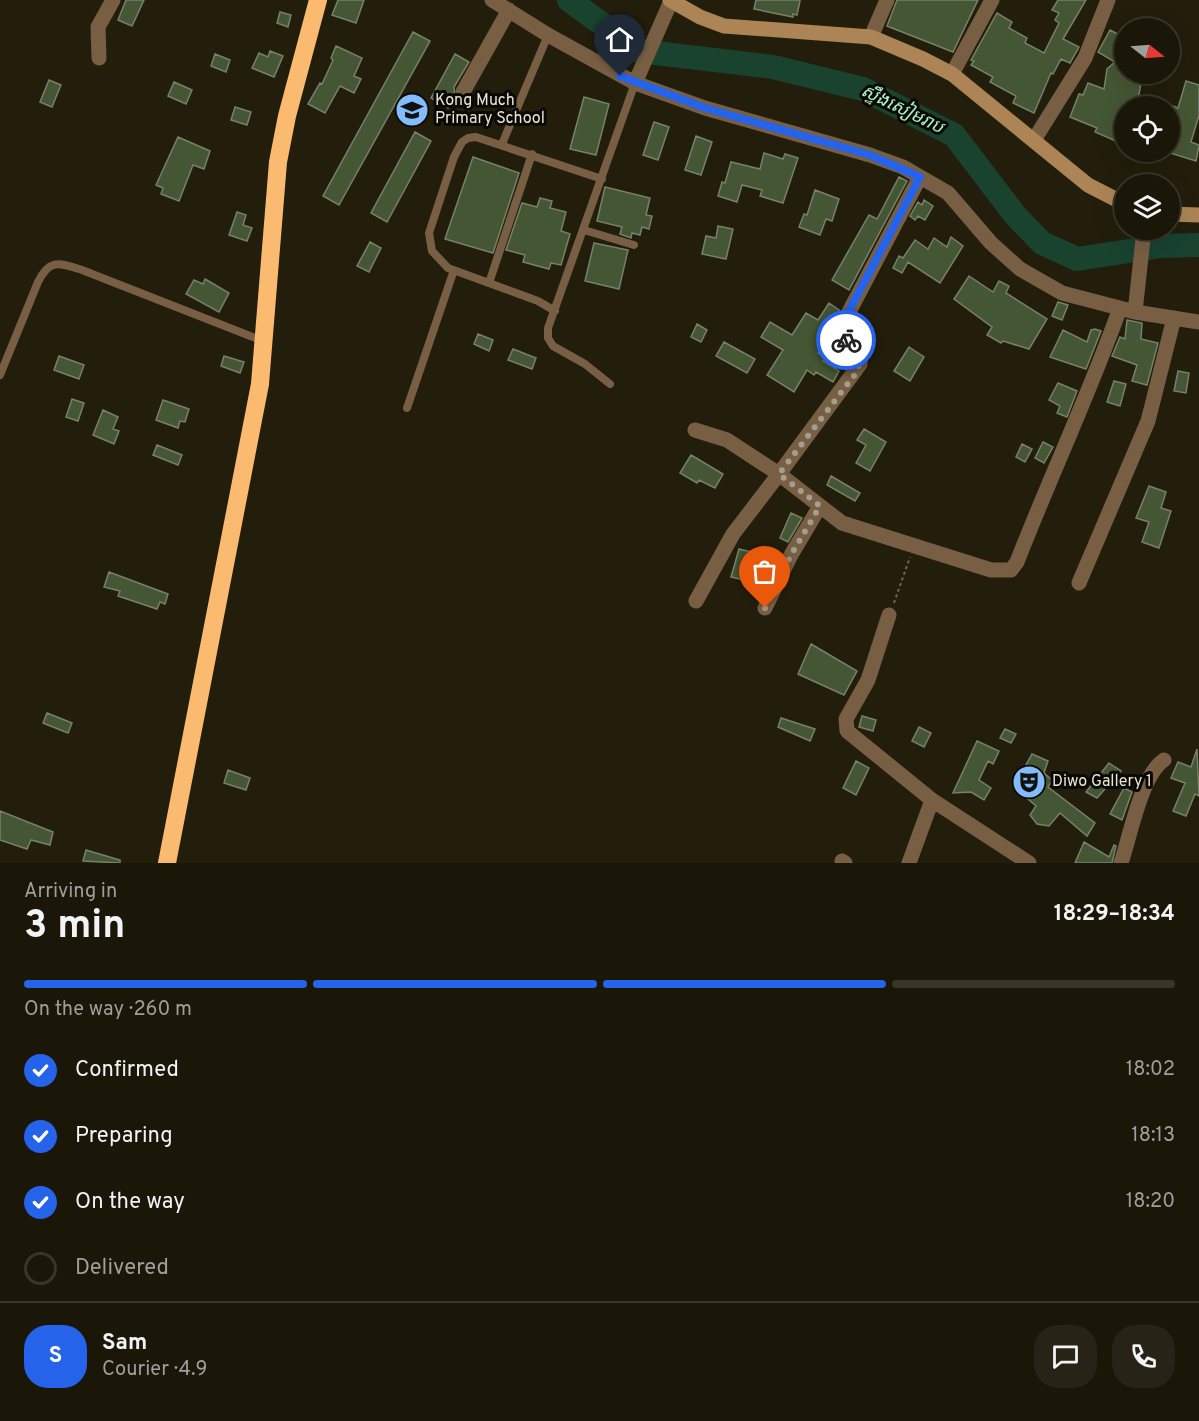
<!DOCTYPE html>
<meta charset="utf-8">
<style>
:root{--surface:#1a1608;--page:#272316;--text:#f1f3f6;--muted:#9f9f9c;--line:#383529;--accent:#2563eb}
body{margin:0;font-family:Overpass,"Noto Sans Khmer",sans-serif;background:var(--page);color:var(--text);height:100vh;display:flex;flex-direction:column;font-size:22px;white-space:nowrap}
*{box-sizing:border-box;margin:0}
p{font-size:20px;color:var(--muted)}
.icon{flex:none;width:33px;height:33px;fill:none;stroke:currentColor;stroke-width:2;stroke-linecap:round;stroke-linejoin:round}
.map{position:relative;height:863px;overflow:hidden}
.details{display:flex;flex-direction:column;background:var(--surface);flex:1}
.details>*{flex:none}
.needle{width:39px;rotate:107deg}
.tools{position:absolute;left:1114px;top:18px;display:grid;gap:12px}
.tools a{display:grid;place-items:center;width:66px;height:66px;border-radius:50%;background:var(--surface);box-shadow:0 6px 24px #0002,0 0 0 2px var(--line);font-size:30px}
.pin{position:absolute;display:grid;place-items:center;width:51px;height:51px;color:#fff;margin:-62px -26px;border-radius:50% 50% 50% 0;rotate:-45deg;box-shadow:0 0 6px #0007}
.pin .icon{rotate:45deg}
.courier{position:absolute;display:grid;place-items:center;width:60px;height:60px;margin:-30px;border:4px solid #2563eb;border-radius:50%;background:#fff;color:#222;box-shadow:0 2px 8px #0007}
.headline em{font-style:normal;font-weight:700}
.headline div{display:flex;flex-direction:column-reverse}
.headline{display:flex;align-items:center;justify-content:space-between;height:102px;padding:0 24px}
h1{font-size:39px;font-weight:700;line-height:45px}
.bar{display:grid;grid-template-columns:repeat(4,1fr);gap:9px 6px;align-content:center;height:72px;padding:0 24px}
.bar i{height:8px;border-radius:4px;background:var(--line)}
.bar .active{background:var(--accent)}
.bar p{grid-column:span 4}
.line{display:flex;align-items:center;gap:15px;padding:0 24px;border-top:2px solid var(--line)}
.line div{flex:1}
.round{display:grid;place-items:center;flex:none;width:63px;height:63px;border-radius:24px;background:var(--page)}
ol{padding:0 24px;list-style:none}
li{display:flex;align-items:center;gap:18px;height:66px}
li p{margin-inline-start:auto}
li .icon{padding:6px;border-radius:50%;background:var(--accent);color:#fff;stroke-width:4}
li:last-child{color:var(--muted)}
li i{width:33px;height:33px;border:3px solid var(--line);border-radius:50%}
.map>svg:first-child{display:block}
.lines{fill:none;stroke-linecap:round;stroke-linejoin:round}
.river{stroke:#19422f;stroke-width:24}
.building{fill:#455634;stroke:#76816c;stroke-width:1.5}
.path{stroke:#6b6757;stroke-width:2;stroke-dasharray:3 3;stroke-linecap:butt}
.lane{stroke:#785f43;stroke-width:8}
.street{stroke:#785f43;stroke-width:15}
.secondary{stroke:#ac8456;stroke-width:15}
.highway{stroke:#faba70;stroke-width:18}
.done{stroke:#a29f91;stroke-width:6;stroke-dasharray:0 10.8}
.route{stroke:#2563eb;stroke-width:8}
.labels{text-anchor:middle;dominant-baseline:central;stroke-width:6;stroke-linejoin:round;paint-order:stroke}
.poi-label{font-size:16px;fill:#e7e5d9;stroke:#0a0803;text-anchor:start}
.water-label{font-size:18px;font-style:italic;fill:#a9efc9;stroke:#0a0803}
</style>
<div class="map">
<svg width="1199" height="863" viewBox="0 0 1199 863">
<rect width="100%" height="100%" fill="#221e0b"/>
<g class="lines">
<path class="river" d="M569 0 639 51 773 67 863 89 954 135 1015 215 1042 243 1077 259 1161 246 1199 245"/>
</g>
<path class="building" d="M126 0H144L132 26 118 20Z
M338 0H364L356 23 332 15Z
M756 0H800V1L797 15 793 14V17L754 9Z
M897 0H978L953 52 887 26Z
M1058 0H1086L1063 39 1079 47 1070 63 1061 59 1053 74 1051 73 1034 113 1013 103 1016 96 990 82 993 77 971 65 974 61 971 60 997 13 1012 22 1009 28 1027 38 1025 43 1044 53 1059 23 1055 20 1059 13 1052 10Z
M280 12 291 15 288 27 277 23Z
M1110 30 1125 38V74H1147L1141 83 1137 106H1125V145L1095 132 1097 128 1070 117 1079 94 1083 95 1088 83 1104 89 1107 69 1115 62 1098 52Z
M413 32 430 41 339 205 323 196Z
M336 46 362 58 354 76 361 79 354 93 340 86 325 113 308 104 320 83 322 84 333 60 331 58Z
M270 51 283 56 274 77 252 68 259 53 268 57Z
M215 54 230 60 226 72 211 66Z
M455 54 469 62 454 87 455 97 448 108 431 98Z
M49 80 61 85 52 107 40 102Z
M1186 81 1199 85V115L1191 142 1199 145 1196 161 1170 153V105L1178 108Z
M174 82 192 90 186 104 168 96Z
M584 97 609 104 596 155 570 149Z
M235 107 251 112 247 125 231 120Z
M654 122 669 127 658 160 643 155Z
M415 132 431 141 387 222 371 213Z
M696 136 712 142 701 175 685 170Z
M178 137 210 151 204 169 193 165 179 201 161 194 163 188 156 185Z
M764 153 783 159 785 154 798 158 783 203 760 196 762 190 742 185 737 202 718 196 722 182 725 183 731 162 760 169Z
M473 157 519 173 493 253 445 239Z
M899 177 907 181 849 290 832 280 869 215 877 219Z
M605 187 650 198 646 215 652 216 649 229 642 227 640 235 632 233 631 238 620 234 622 227 597 221Z
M815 190 839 199 832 221 826 219 820 235 799 227 804 214 807 215Z
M540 198 552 201 550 208 566 212 561 231 570 234 561 265 551 263 549 269 523 262 525 255 506 250 522 203 537 207Z
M924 200 933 206 925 220 918 216 915 220 910 216 918 202 922 205Z
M237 212 246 215 243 225 252 228 247 241 229 235Z
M718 226 733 229 726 259 702 254 706 236 716 238Z
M951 237 963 246 940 283 908 262 902 273 893 268 899 256 903 258 915 240 928 249 934 238 947 247Z
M370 242 381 248 369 272 357 266Z
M594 243 628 250 619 289 585 281Z
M969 276 993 292 999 281 1009 286 1006 293 1047 319 1029 349 1003 341 1001 343 987 335 992 327 954 299Z
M205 279 229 293 219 312 186 294 194 280 203 284Z
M1058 302 1068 305 1062 320 1052 316Z
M829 303 839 310 831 324V333L818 353 825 358 823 361 839 371 833 382 816 372 814 375 807 370 794 392 767 375 783 350 761 337 770 322 792 335 806 313 818 320Z
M1127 320 1142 323 1141 339 1158 343 1147 385 1132 381 1137 365 1112 356 1120 337 1125 339Z
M697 324 707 330 701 342 691 337Z
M1095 329 1101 331 1086 369 1050 357 1063 330 1087 342 1091 330Z
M478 334 493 340 489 351 474 344Z
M724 342 755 359 747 373 716 356Z
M909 347 924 357 910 381 894 371Z
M513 349 536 358 532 369 508 360Z
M59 356 84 365 79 379 54 370Z
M224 356 244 362 240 373 221 366Z
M1178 371 1189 373 1186 393 1174 391Z
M1114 381 1126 384 1120 406 1107 402Z
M1058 383 1077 391 1067 417 1057 413 1060 406 1049 400Z
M72 399 84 403 78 421 66 417Z
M163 400 189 409 185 422 180 421 178 428 156 420Z
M103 410 118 417 113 429 119 431 114 444 93 435Z
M864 429 886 442 870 471 856 463 866 445 857 440Z
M1043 442 1053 447 1044 463 1035 458Z
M1022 444 1032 449 1025 462 1016 457Z
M157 445 182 455 178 465 153 455Z
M691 455 723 474 715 488 699 480 697 483 680 473Z
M831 476 860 493 855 501 827 485Z
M1149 486 1166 492 1161 508 1171 511 1159 548 1142 542 1149 522 1136 518Z
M791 513 802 518 788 542 780 538Z
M739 549 752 552 744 580 731 577Z
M109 572 168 594 165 604 160 602 157 609 118 596 120 591 104 587Z
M811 644 857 671 844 695 798 674Z
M47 713 72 723 68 733 43 723Z
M862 716 876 720 873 731 859 727Z
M781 718 815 729 810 741 778 727Z
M919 727 931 733 924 747 912 741Z
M1005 729 1016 734 1011 743 1000 738Z
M977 741 999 751 993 764 988 761 979 780 991 788 984 800 971 792 953 793Z
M1197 749 1199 796 1195 794 1186 816 1173 811 1185 783 1171 778 1178 762 1191 767Z
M1032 754 1048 761 1044 773 1052 780 1048 787 1095 823 1087 836 1060 813 1049 826 1037 824 1030 815 1036 806 1015 788V785Z
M856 761 869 768 856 795 843 788Z
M1109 763 1121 771 1097 798 1086 792Z
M228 770 250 778 246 790 224 783Z
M1124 788 1132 792 1122 820 1110 814Z
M0 811 53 832 50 845 31 840 27 849 0 840Z
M1084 842 1109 857 1114 845 1116 846 1112 863H1075Z
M86 850 120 860V863L83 861Z"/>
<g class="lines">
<path class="path" d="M894 603 910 557"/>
<path class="lane" d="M502 144 548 35
M584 230 634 245
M489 283 532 154
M555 311 538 301 448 268 432 251 429 233 454 157 462 142 468 138 476 137 602 179
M0 375 38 282C50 258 59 263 82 270L263 341
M610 384 585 364 553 346 548 338V328L635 83
M407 408 454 270"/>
<path class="street" d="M492 0 548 35 635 83 705 108 870 155 903 167 948 193 991 243 1020 269 1062 293 1135 312 1199 322
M871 37 887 0
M99 58 98 27 113 0
M952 74 992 0
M635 83 671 1
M463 92 509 10
M1034 140 1085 58 1108 0
M920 177 840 329C841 344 862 347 860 364L779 474 842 523 991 570H1011L1017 562C1050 477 1089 395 1120 308
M1135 312 1144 230
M695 430 727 440 779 474 733 534 696 601
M1079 583 1148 421 1174 318
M765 608 791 555 820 506
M889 615 868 680 846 719 847 731 932 800 1029 863
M842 861 845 863
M909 863 932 800
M1121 863C1130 837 1141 775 1164 760"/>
<path class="secondary" d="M670 0 700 17 724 26 871 37 923 59 952 74 1088 185 1125 204
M1170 214 1199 215"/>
<path class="highway" d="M167 863 260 384 278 162 287 116 318 0"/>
</g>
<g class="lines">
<path class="done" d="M765 608 791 555 820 506 779 474 856 373 861 358 846 340"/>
<path class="route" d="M620 76 705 108 870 155 920 177 842 324 839 333 846 340"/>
</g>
<defs>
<g id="school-disc" transform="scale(1.725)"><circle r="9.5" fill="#83bcfb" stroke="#0a0803"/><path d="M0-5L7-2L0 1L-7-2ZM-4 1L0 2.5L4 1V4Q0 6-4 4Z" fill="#111"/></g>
<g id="theatre-disc" transform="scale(1.725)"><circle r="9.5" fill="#83bcfb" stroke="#0a0803"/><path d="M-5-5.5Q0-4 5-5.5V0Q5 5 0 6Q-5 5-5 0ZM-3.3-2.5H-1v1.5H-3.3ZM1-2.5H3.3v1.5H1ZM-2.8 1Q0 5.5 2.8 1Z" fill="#111"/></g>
</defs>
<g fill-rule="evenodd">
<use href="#school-disc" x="412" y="110"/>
<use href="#theatre-disc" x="1029" y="782"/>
</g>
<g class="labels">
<g class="poi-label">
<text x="435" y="101">Kong Much<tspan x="435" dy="18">Primary School</tspan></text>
<text x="1052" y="782">Diwo Gallery 1</text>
</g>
<g class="water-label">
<text transform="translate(902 110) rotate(26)">ស្ទឹងសៀមរាប</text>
</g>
</g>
</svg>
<div class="tools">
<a><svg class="needle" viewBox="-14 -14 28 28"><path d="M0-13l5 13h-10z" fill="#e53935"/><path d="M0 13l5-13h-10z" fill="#9f9f9c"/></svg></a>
<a><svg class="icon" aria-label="locate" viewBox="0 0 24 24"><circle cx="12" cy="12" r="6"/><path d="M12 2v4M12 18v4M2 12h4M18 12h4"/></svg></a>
<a><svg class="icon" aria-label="layers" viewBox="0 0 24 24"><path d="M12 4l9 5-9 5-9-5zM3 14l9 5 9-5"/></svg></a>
</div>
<div class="pin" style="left:765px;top:608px;background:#ea580c"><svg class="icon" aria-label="bag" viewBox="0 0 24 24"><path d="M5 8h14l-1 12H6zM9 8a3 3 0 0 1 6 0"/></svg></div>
<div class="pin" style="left:620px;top:76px;background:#1f2937"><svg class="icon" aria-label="home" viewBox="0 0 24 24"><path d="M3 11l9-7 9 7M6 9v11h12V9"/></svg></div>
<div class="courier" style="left:846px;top:340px"><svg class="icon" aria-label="bike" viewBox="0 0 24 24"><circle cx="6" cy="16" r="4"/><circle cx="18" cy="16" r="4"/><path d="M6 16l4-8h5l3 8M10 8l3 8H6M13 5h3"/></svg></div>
</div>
<section class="details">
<div class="headline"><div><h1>3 min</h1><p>Arriving in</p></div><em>18:29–18:34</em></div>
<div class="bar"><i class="active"></i><i class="active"></i><i class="active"></i><i></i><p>On the way · 260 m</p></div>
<ol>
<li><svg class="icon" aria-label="check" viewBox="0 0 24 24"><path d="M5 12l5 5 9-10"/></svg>Confirmed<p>18:02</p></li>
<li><svg class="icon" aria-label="check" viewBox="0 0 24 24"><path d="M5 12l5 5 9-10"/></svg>Preparing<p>18:13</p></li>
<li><svg class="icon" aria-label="check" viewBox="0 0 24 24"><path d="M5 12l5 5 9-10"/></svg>On the way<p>18:20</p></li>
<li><i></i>Delivered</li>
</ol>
<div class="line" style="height:108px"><b class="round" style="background:var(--accent);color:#fff">S</b><div><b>Sam</b><p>Courier · 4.9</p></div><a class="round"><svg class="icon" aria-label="chat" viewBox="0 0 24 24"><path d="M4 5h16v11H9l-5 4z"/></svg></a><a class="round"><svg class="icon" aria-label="phone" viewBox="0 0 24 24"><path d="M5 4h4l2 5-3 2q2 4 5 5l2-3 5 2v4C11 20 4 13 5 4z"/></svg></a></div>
</section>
